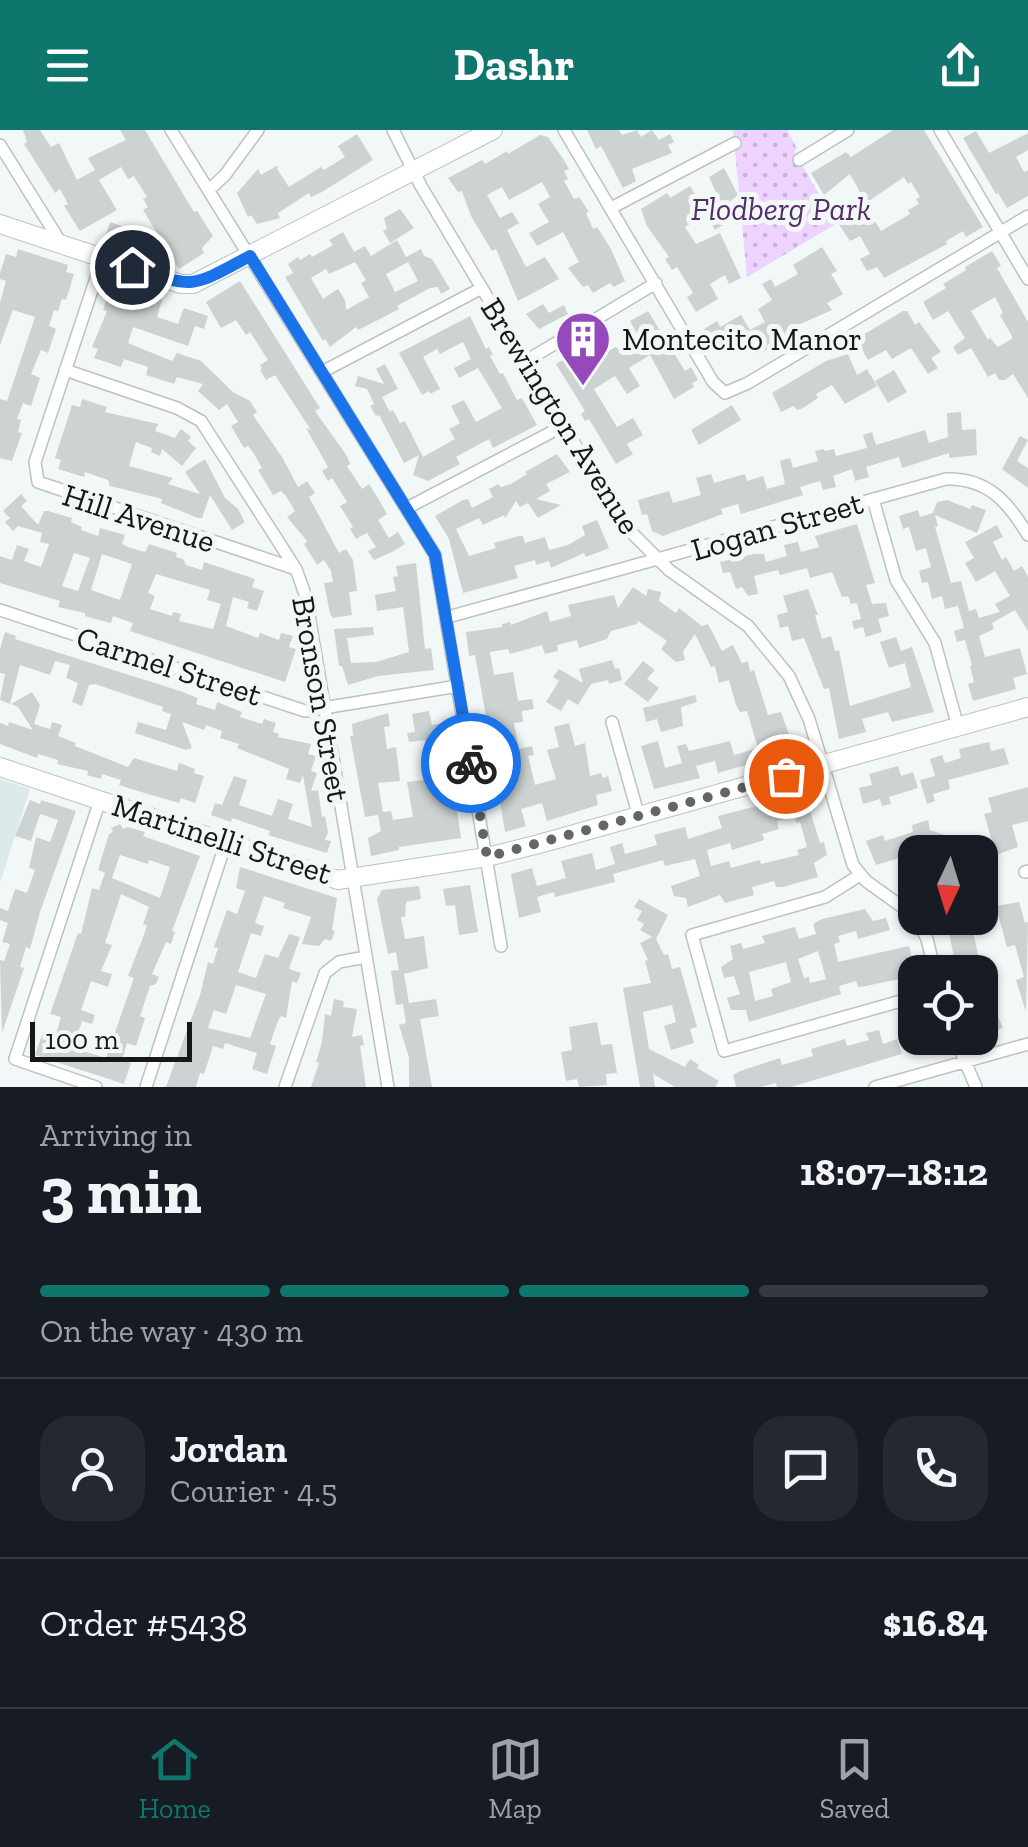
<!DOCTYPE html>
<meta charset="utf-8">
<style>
:root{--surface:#171b24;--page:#242831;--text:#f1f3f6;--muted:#9ea1a6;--line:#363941;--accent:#0f766e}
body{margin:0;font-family:"Zilla Slab",serif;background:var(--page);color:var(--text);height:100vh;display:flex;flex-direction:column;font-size:38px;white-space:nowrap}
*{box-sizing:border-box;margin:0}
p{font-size:32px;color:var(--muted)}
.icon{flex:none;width:55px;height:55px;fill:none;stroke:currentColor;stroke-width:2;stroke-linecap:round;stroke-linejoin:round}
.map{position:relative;height:957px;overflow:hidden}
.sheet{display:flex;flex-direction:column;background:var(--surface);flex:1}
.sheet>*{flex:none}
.needle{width:65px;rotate:184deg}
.tools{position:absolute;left:898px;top:705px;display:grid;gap:20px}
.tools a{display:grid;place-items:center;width:100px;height:100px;border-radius:20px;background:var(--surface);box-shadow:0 2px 8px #0004;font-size:50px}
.scale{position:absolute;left:30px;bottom:25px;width:162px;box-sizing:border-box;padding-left:10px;border:5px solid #161818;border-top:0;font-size:28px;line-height:35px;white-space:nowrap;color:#161818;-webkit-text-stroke:8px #f2f8f7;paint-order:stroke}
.pin{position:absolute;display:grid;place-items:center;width:85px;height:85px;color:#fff;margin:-42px;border:5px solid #fff;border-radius:50%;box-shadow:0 2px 10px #0007}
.courier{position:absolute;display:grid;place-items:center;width:100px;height:100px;margin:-50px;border:8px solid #1a73e8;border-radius:50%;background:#fff;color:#222;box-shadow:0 2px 12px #0007}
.head em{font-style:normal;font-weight:700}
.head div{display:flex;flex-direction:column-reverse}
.head{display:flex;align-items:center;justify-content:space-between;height:170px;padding:0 40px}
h1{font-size:65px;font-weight:700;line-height:75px}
.bar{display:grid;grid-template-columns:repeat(4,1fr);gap:15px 10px;align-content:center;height:120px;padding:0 40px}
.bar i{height:12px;border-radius:8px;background:var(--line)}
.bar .on{background:var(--accent)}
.bar p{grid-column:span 4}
.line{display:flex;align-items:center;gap:25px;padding:0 40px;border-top:2px solid var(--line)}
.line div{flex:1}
.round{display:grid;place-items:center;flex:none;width:105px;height:105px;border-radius:30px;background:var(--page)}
header{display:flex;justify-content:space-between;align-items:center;height:130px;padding:0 40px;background:var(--accent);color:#fff;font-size:45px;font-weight:700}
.tab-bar{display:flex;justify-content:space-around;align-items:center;height:140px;border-top:2px solid var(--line);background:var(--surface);font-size:28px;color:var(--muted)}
.tab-bar a{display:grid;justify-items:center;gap:5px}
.tab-bar .on{color:var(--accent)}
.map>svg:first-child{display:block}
.built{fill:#dcebe9}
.park{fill:url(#park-dots)}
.building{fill:#cdd3d2;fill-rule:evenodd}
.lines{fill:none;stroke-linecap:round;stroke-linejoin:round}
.street-casing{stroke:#bcc2c1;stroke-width:14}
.secondary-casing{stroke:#bcc2c1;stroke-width:20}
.street{stroke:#fff;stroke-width:11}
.secondary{stroke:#fff;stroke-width:18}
.done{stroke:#636666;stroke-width:10;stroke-dasharray:0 18}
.route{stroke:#1a73e8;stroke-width:12}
.labels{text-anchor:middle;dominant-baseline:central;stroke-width:10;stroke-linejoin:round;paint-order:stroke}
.park-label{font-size:32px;font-style:italic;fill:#542e67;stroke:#f2f8f7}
.poi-label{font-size:32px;fill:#161818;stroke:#f2f8f7;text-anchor:start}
.street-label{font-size:32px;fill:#161818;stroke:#f2f8f7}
</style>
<header><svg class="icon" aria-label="menu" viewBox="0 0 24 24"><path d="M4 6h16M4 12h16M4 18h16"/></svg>Dashr<svg class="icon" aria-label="share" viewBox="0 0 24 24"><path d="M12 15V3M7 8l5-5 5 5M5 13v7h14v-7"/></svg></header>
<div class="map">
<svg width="1028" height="957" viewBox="0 0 1028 957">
<defs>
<pattern id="park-dots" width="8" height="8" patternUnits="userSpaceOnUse" patternTransform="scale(2.5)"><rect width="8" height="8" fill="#eed3fe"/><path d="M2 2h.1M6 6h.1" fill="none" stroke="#cbb4d9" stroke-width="1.8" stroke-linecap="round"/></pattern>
</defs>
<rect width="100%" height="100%" fill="#f2f8f7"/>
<path class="built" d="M0 649 30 659 0 753Z"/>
<path class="park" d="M733 0H787L797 19 794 21 836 94 747 147Z"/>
<path class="building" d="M23 0H40L51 17 59 13 77 50 95 40 88 28 126 10 120 0H145L194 82 197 81 213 106 202 118 204 123 179 139 170 125 150 118V120L130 114H119L105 108 110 92 161 110 143 80 148 77 143 69 147 67 134 46 128 49 121 37 99 50 117 80 80 101 64 76 68 74 60 59 55 63 24 14 27 12Z
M587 0H619L622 5 637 0 641 7 652 0 659 10 670 4 674 12 668 15 672 23 632 39 636 51 623 58 601 16 596 19Z
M893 0H924L983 97 966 107 963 101 946 111 947 114 884 148 877 137 867 141 860 129 870 124 860 106 850 111 833 86 855 74 867 95 874 90 881 101 910 84 908 80 919 74 916 69 920 67 911 52 908 54 904 47 866 73 850 44 824 65 811 43 846 22 851 27Z
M976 1 989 23 1028 3V20L1016 27 1024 42 1028 40V66L1007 78 998 63 996 64 963 8Z
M357 4 373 30 322 62 311 67 309 63 278 83 280 88 257 94 251 85 248 87 237 63 258 39 261 45 278 35 277 39 289 57 321 37 324 40 345 27 338 16Z
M540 5 548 7 564 30 569 39 564 41 568 49 564 51 574 69 579 67 589 82 586 83 593 99 597 97 611 119 625 151 614 157 610 153 593 163 588 155 583 157 568 138 579 132 563 102 537 116 529 103 549 92 538 74 550 67 542 52 509 70 502 57 487 65 500 88 512 82 519 93 507 100 526 137 545 127 559 149 518 171 496 119 492 121 471 86 462 61 458 62 448 48 482 30 485 34 507 21 508 24Z
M724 38 738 65 725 76 733 89 715 100 706 84 685 97 696 114 720 103 741 148 729 154 725 145 710 154 718 169 696 182 687 167 693 163 677 137 672 140 665 129 669 127 647 96 641 79 667 63 670 68 690 56 706 82 721 73 709 47Z
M400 79 414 98 390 113 383 101 387 99 384 88Z
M343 102 354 122 365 116 371 126 397 110 406 127 421 119 424 126 432 129 450 159 441 164 438 157 430 158 397 176 399 179 378 190 358 200 356 197 330 217 325 209 323 211 285 147 293 143 288 134 298 127 300 130 310 124 312 127 333 115 329 110ZM355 132 366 150 361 153 369 167 346 180 345 170 338 159 323 169 311 148 326 139 329 144ZM408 132 418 151 395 162 386 144Z
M822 117 837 141 831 144 843 164 827 173 832 180 796 196 798 199 760 224 754 225 744 210 720 224 704 199 717 191 720 197 741 185 750 200 765 192 758 179 772 170 762 154 771 149 775 157 798 144 793 135Z
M18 119 68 135 66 142 74 144 66 170 62 169 58 181 54 180 49 196 56 199 48 223 41 220 31 244 40 248 31 276 23 273 17 289 21 290 18 302 22 303 12 331 0 328V269L7 271 35 187 13 180 0 215V173L6 151 0 149V143L6 124 16 127Z
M992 121 1001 136 997 138 1028 192V268L1013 244 1005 250H999L995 243 988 247 971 218 958 225 953 217 965 208 948 181 933 190 923 172 946 158 943 154 966 140 965 137ZM995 167 1003 183 1000 185 1013 208 998 217 990 208 988 210 971 181Z
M240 151 320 278 315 281 347 326 350 334 347 336 362 359 369 354 376 365 387 384 378 390 389 408 398 402 405 414 394 421 374 430 368 421 376 417 367 403 356 409 350 399 353 397 340 376 347 372 332 348 328 351 322 341 328 337 306 298 311 300 275 245 266 250 260 240 262 238 260 235 268 230 250 202 246 205 236 190 221 198 206 172Z
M112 153 129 158 126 168 148 175 151 166 162 170 157 187 178 194 184 178 208 186 204 199 195 196 188 216 133 197 128 213 172 231 177 223 201 231 233 262 250 271 257 282 253 285 282 327 298 357 307 351 315 363 309 367 339 423 346 419 353 430 357 461 349 462 352 485 333 488 330 484 324 453 333 452 331 441 324 430 317 435 304 414 307 411 287 387 295 381 286 366 281 361 273 365 258 340 262 338 253 322 248 316 244 318 231 296 238 292 227 274 219 280 198 261 203 254 177 247 174 254 146 245 148 237 124 229 121 237 94 228 98 219 92 217 107 181 103 180Z
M543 174 549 183 564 175 568 184 539 199 526 184Z
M648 181 685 241 691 237 698 250 692 253 694 257 674 269 650 225 629 238 640 256 627 264 615 246 594 259 617 297 633 288 643 305 627 314 633 324 616 334 589 289 585 291 581 284 585 281 556 234 574 224 584 242 603 230 604 224 615 217 621 220 640 209 630 191Z
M903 181H907L915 195 919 192 941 222 931 228 938 238 928 244 911 218 892 229 886 220 868 230 856 209Z
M470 186 486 219 489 217 493 225 490 226 500 244 503 243 517 270 522 268 537 295 493 318 489 309 456 327 460 334 428 351 413 345 419 325 404 333 379 285 376 286 370 276 374 274 367 259 355 256 358 246 384 254 376 239 385 234 398 259 382 267 390 282 393 280 400 293 405 291 423 327 455 309 449 299 460 293 451 276 464 270 476 292 502 278 478 238 459 248 454 238 471 229 463 212 440 224 437 219 423 227 440 259 430 264 429 261 422 265 399 223Z
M848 224 857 245 867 239 877 256 845 274 832 255 816 264 818 268 803 278 797 280 794 276 781 282 772 263 826 231Z
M894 240 907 262 888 273 875 251Z
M82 269 107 277 105 282 158 294 155 301 175 308 181 299 191 307 188 311 196 318 182 336 162 319 160 326 151 322 152 318 136 312 129 336 173 348 168 354 200 364 185 342 205 329 225 368 238 379 245 392 232 400 210 365 202 388H198L161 373 162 369 110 356 108 350 85 342 84 347 58 339 61 330 55 328 72 275 80 277Z
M732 275 741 290 699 315 691 300Z
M961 282 962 300 976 299 977 325 949 328V323L902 338 899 327 866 337 869 347 855 351 852 339 833 346 836 357 823 360 820 351 800 357 803 365 741 384 738 374 721 379 723 384 663 406 652 401 647 384 642 385 638 370 669 361 673 373 701 365 696 348 711 344 714 353 745 344 747 351 763 346 767 359 785 354 780 331 790 328 793 338 818 331 815 321 824 319 825 321 834 319 836 326 867 318 863 305 872 302 876 315 925 300 929 313 948 307 947 283Z
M1020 306 1028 310 1017 331 1028 338V358L1002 339Z
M557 324 570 342 546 354 550 361 536 369 561 375 538 388 528 373 520 377 516 371 505 388 504 385 483 395 479 388 456 399 469 426 496 418 494 413 519 406H523L525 413 545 407 549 420 568 415 585 405 582 396 597 390 609 418 586 427 584 423 551 438 549 431 536 435 535 430 514 436 518 448 463 463 449 409 435 386 463 370 468 369 472 378 493 367 489 359 498 354 501 357 511 354 527 344 525 342Z
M21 364 27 371 21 376 38 395 44 381H48L72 388 71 392 82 397 81 400 98 406 100 398 125 405 122 414 128 417 145 422 149 414 177 423 176 427 183 429 186 435 202 440 204 432 255 449 252 457 264 461 257 481 247 478 249 472 233 467 226 496 258 508 260 503 279 510 281 503 293 506 289 517 296 519 285 552 130 501 133 493 113 486 111 493 95 489 85 486V483L58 477 60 471 0 453V426L12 430 17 415 29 419 24 431 41 437 49 414 40 412 42 403 18 396 13 401 5 392 10 388 3 381ZM74 423 90 428 78 461 62 456ZM102 424 132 434 120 470 91 460ZM156 444 210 460 207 470 221 474 213 499 179 491 181 484 173 482 172 486 150 479 155 466 148 463Z
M947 370 970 379 972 375 986 380 977 403 935 385 938 396 935 397 951 453 961 451 969 481 976 479 979 488 1000 482 995 474 1010 466 995 441 976 452 965 433 974 428 965 412 997 395 1003 407 993 412 1002 430 1006 427 1014 441 1022 436 1028 447V501L1015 480 992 493 994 499 979 506 985 527 1020 518 1027 544 1013 548 1016 559 973 571 968 554 974 552 970 536 972 535 965 510 957 512 954 501 964 498 958 476 945 479 942 466 932 469 928 452 922 453 919 441 931 437 926 418 916 421 909 397 903 399 899 386 918 380 920 387 933 383 937 372Z
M857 394 875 453 866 455 872 474 886 473 889 486 878 489 882 502 866 507 863 497 854 499 852 491 861 489 857 473 851 474 848 466 842 467 832 442 810 448 807 438 780 445 778 440 754 446 758 464 748 466 742 457 736 459 730 442 723 443 720 432 754 424H764L766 432 787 426 784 415 798 412 801 422 819 417 815 406Z
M416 433 425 519 431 518 434 540 378 546 348 555 342 536H339L334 499 373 497 374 505 347 508 351 533 376 532 409 522 403 477 377 481 375 465 396 461 393 447 398 446 396 436Z
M633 457 646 466 648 459 661 462 659 471 676 483 679 478 702 496 708 494 722 521 733 515 742 533 748 531 750 542 754 540 768 585 781 582 795 621 718 643 715 631 696 636 700 648 654 659 641 616 658 611 665 638 682 633 677 616 686 614 689 621 730 611 734 625 758 618 747 581 740 582 736 575 729 550 719 553 715 536 711 537 695 504 683 522 685 530 676 532 661 519 667 511 638 491 637 494 611 501 607 509 579 518 577 510 557 515 558 521 545 524 542 515 510 524 508 519 490 522 494 545 513 542 518 571 532 569 534 579 522 581 523 592 514 593 519 619 532 616 534 625 528 626 535 655 556 649 547 620 559 617 554 597 569 593 575 616 585 613 590 646 601 643 603 648 608 646 612 661 596 665 598 675 547 691 542 673 521 679 526 696 505 702 494 637 504 635 500 613 494 591 487 592 475 525 469 526 466 502 502 497V494L510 492 511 495 547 481 550 492 571 486 568 475 614 465 618 478Z
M808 459 818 485H815L822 509 831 506 835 521 839 520 850 576 911 557 905 533 889 538 880 512 896 507 901 521 912 517 934 582 892 592 888 582 862 589 866 602 839 609 829 558 824 559 804 508 792 511 788 496 780 498 777 485 788 482 783 466Z
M5 502 16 506 15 509 180 561 198 568 196 574 215 580 217 572 242 582 240 587 262 594 264 589 276 593 273 602 279 604 278 607 311 614 308 624 316 626 311 641 317 643 311 661 318 660 322 687 325 686 328 702 325 710 331 711 327 723 268 705 270 701 232 688 231 692 211 685 215 673 222 675 234 646 247 650 239 675 272 686 278 669 293 674 288 689 312 697 303 645 300 653 286 649 289 639 237 618 239 614 220 608 222 601 206 595 204 600 182 592 192 618 186 620 135 603 138 592 166 600 171 584 162 581 163 577 95 554 89 555 82 576 72 572 78 553 66 548 70 535 55 531 50 545 20 535 10 574 0 570 5 544 0 543V519Z
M612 530 615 539 619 538 622 550 609 554 608 550 591 554 578 575 568 569 561 581 546 572 559 551 553 547 559 539 583 553 579 539Z
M643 531 655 540 647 549 659 558 648 572 624 554Z
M32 562 40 575 34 594 50 599 52 592 62 595 58 606 76 613 75 616 128 637 134 628 177 641 179 633 195 639 194 643 204 646 195 673 181 668 179 673 131 659 119 655 121 650 102 644 101 649 87 645 88 641 57 634 58 630 38 624 37 628 0 614V593L8 596 9 592 33 600 18 577 11 574Z
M695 565 697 572 681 577 683 596 661 602 657 589 646 592 643 578Z
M429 581 432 595 444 593 461 708 399 717V720L371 726 368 708 381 701 378 685 365 687 350 606H353L352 594 388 583 390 596 384 597 387 619 396 617 400 651 378 653 383 682 391 681 393 690 413 687 407 652 430 649 425 610 409 612 407 603 415 602 412 584Z
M989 612 991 621 1004 618 1009 634 948 650 950 659 933 664 935 671 927 674 920 650 935 646 930 629 942 625 945 633 961 628 959 619Z
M898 636 901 646 913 642 918 658 889 667 891 674 882 676 880 669 863 674 859 658 872 655 869 644Z
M1028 657V691L1012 695 1018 717 996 725 984 684 992 682 988 668Z
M805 664 820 713 824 712 827 725 814 733 818 747 783 757H776L774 751 752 757 754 765 725 773 720 765 688 777 686 768 674 766 671 756 700 746 695 729 665 736 663 730 613 744 615 752 555 767 554 762 537 767 541 782 519 788 511 744 532 738 537 756 566 748 561 731 592 723 596 740 615 734 610 717 622 713 625 724 657 715 654 705 685 697 688 709 722 698 718 686ZM795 686 796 693 800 692 807 717 797 720 799 725 761 734 760 730 731 738 729 731 711 736 707 720 730 713 732 720 764 710 762 704 779 699 777 691Z
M30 670 40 674 41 670 76 681 40 782 30 819 26 817 20 837 24 838 2 903 0 830 4 831 10 814 2 812 8 793 0 790V778L8 781 15 759 27 763 35 740 29 738 36 707 50 712 58 690 40 684 31 711 15 706Z
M928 690 930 700 968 713 965 722H935L937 717 876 735 866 711 883 705 885 711 913 702 912 695Z
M120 694 123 699 128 697 145 702 143 706 200 726 172 801 175 802 171 814 166 812 152 844 159 847 156 854 150 856 140 886 145 888 136 916 127 913 122 930 131 933 124 954 35 925 43 902 56 904 61 887 50 884 78 803 81 804 92 758 99 760 105 743 98 740 109 704 113 702 111 698ZM120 725 148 734 149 730 170 737 160 768 112 748ZM121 764 149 777 143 794 147 795 144 805 128 846 134 848 106 928 73 918 82 891 92 894 95 885 81 880 91 851 108 857 112 844 101 841 112 815 105 813Z
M240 737 337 768 332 800 335 801 331 811 325 809 319 816 302 814 311 787 283 778 285 773 264 766 255 793 264 796 261 806 251 803 238 842 256 848 265 824 278 828 289 804 300 807 289 839 301 843 297 853 292 851 286 888 281 886 278 891 270 914 276 916 267 944 252 939 257 923 225 913 223 919 213 916 204 944 200 943 196 957H166L200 865 208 832 213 834 218 818 214 817 227 780 237 784 245 761 236 758ZM236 855 266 864 250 908 208 898 214 880 226 884Z
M470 755 478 802 459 805 455 775 446 776 443 759Z
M419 756 421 769 406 772 405 787H401L405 809 424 806 428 838 404 844 409 873 436 869 439 886 420 889 432 957H409V928L399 895 406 893 403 874 396 875 391 841 399 840 396 822 388 824 377 769 382 760Z
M639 769 668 785 656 809 664 825 668 824 672 839 680 837 697 897 690 899 694 913 671 920 664 896 676 892 672 875 643 882 649 919 685 937 690 929 699 935 697 938 719 951 715 957H675L653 944 655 957H640L623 858 651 853 645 831 648 830 640 813 652 807 640 800 644 794 637 790 642 781 634 777Z
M1019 772 1025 793 1028 792 1026 882 1016 850 1024 847 1015 815 1007 817 996 776Z
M865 779 873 791 886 788 890 800 858 809 856 801 838 806 840 812 834 814 838 832 909 816 912 828 900 836 904 848 866 856 858 857 856 851 839 856 841 864 749 892 746 880H731L727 868 740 864 734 846 724 848 721 837 733 829 730 816 741 813 743 819 765 813 762 806 795 797 799 809 816 804 813 794 822 789ZM818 821 826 849 810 853 809 847 804 848 798 829ZM786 832 791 852 771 859 773 866 755 871 749 842Z
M946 788H970L982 842H960L959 836 956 837Z
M982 858 990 884 996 882 1003 898 980 905Z
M334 869 344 871 343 877 357 879 352 907 362 905 364 915 360 916 366 957H311L319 933 316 932 322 912 325 884 331 886Z
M597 892 601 915 612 914 617 943 606 944 607 955 579 957 577 949 566 951 561 922 572 920 569 897Z
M879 900 883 914 897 909 902 924 791 957H777L776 953 761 957H736L733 945 740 941 780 928 782 935 813 926 811 919 845 909 847 916 869 910 866 903Z"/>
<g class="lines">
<g class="street-casing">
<path id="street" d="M171 0 435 425 501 816
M393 0 421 56 622 393 669 440 748 496 789 546 809 589 853 735 866 751 915 786
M564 0 713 252 725 263 748 253 1028 86
M940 0 1028 149
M0 15 61 113
M799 30 848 0
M209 60 225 45 258 0
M611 78 735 13
M103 127 35 332 38 352 296 439
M526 231 656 153
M65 240 177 278 201 291 296 439 306 467 388 957
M322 242 482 158
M873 369 896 450 935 513 958 597
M407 378 563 296
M0 480 305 581 458 556
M448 487 946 349C988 348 1008 372 1028 405
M612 592 639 687
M1025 742 1028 741
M860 745 825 767 692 805 724 921 915 867
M901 774 915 752
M916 788 927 809 935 842
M955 908 976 957
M96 957 15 929 100 670
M146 957 226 712
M285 957 325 843 339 832 366 827
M875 957 1028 914"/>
</g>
<g class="secondary-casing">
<path id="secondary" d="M0 94 181 154H193L493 0
M0 637 338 750 487 727 539 714 1028 577"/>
</g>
<use href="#street" class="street"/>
<use href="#secondary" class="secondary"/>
</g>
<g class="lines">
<path class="done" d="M471 633 487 727 786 646"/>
<path class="route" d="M132 137C196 159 190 158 250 126L435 425 471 633"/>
</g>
<defs>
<g id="building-pin" transform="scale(2.875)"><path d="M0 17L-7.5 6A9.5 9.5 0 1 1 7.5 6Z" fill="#9549ba" stroke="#f2f8f7"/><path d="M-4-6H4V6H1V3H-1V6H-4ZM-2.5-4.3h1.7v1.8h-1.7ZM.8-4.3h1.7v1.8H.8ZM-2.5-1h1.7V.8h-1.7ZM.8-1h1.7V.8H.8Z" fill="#fff"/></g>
</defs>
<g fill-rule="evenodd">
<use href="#building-pin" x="583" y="209"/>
</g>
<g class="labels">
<g class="park-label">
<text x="781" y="79">Flodberg Park</text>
</g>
<g class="poi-label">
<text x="622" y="209">Montecito Manor</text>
</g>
<g class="street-label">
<text transform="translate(561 286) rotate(58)">Brewington Avenue</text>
<text transform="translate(139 388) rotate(18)">Hill Avenue</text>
<text transform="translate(777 396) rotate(-16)">Logan Street</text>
<text transform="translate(169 536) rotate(18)">Carmel Street</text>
<text transform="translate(321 569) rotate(80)">Bronson Street</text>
<text transform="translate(222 709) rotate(18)">Martinelli Street</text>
</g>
</g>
</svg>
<div class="tools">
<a><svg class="needle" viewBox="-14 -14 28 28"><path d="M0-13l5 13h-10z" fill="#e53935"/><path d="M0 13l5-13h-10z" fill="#9ea1a6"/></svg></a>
<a><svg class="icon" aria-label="locate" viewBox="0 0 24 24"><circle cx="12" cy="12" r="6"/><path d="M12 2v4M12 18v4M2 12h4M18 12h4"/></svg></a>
</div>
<div class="scale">100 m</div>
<div class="pin" style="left:786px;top:646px;background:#ea580c"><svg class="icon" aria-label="bag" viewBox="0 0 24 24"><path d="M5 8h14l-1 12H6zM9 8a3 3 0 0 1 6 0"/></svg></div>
<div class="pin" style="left:132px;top:137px;background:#1f2937"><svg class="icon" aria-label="home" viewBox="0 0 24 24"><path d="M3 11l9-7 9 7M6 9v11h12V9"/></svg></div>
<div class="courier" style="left:471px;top:633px"><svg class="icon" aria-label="bike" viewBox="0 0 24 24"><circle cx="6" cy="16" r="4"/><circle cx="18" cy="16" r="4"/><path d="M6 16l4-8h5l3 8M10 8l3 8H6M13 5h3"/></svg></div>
</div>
<section class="sheet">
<div class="head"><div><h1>3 min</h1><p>Arriving in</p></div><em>18:07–18:12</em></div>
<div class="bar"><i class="on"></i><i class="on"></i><i class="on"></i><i></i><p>On the way · 430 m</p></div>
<div class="line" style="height:180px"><a class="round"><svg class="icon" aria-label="person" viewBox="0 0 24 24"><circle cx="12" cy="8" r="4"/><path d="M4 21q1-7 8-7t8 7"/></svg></a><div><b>Jordan</b><p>Courier · 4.5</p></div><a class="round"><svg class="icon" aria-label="chat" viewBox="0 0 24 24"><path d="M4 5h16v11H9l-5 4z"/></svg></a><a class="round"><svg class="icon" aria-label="phone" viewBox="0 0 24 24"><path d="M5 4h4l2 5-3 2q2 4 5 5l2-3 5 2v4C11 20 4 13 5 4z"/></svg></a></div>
<div class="line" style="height:130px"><div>Order #5438</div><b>$16.84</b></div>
</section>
<nav class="tab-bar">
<a class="on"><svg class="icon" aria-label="home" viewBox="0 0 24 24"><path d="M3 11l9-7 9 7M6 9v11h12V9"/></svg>Home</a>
<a><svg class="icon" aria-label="map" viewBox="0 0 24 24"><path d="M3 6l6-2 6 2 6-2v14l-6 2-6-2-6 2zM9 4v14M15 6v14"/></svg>Map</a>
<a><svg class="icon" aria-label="saved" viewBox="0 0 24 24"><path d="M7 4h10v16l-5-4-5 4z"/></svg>Saved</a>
</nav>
